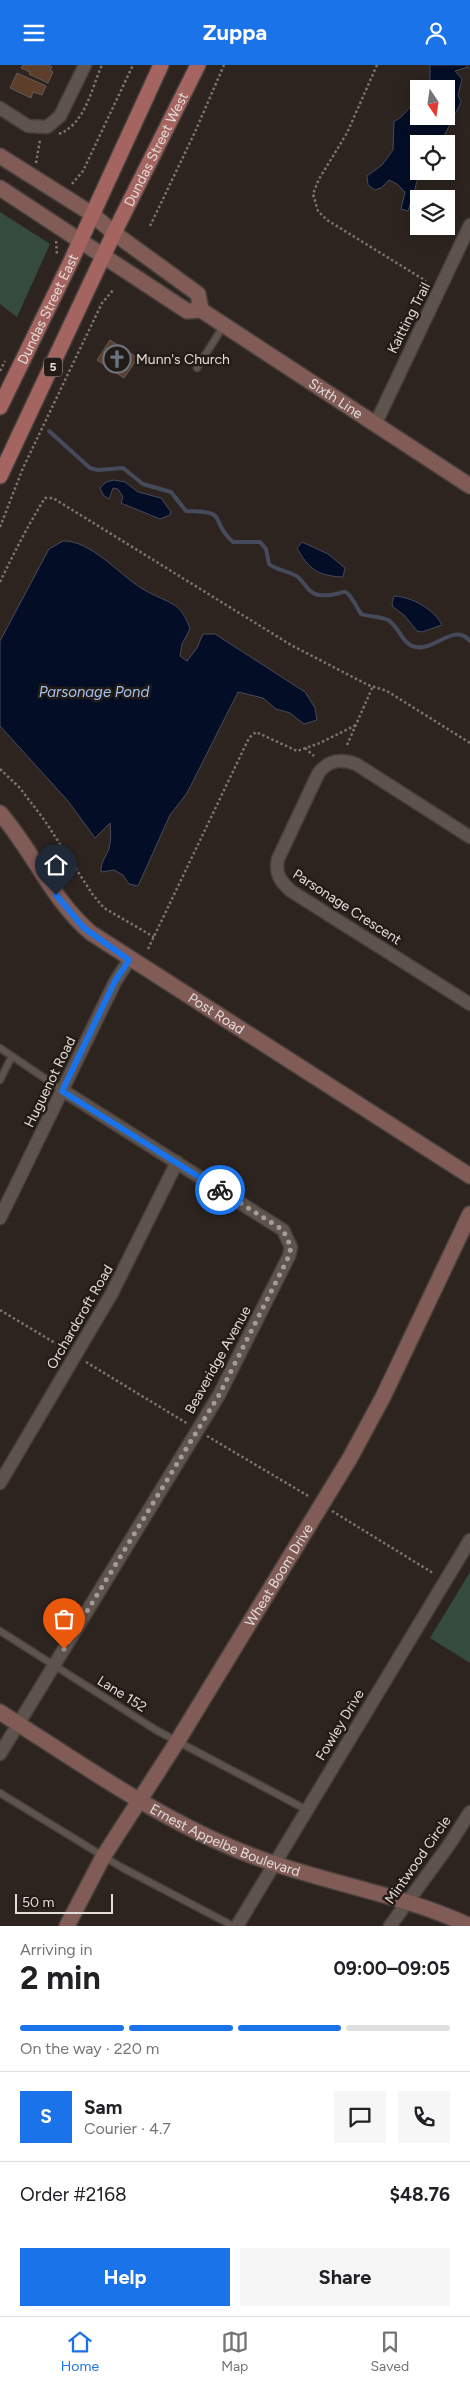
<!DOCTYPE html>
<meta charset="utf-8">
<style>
:root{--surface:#fff;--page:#f6f6f6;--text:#202124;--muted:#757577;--line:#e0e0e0;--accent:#1a73e8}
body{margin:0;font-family:Figtree,sans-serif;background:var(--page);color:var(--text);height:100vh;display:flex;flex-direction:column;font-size:19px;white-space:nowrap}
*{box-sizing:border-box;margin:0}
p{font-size:16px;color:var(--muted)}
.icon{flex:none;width:28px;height:28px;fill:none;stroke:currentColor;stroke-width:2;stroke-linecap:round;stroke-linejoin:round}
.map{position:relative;height:1861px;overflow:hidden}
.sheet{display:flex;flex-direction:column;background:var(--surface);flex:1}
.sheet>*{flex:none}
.needle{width:32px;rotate:167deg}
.controls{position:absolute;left:410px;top:15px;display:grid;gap:10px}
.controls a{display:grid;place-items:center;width:45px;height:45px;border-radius:0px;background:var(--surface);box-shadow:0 2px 12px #0003;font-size:25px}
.scale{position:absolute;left:15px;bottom:12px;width:98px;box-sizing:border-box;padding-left:5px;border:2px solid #e3ddd9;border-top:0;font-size:14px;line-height:18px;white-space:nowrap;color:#e3ddd9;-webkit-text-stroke:4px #231b16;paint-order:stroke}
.pin{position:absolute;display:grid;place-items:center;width:42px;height:42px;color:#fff;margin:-51px -21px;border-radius:50% 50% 50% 0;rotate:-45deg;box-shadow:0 0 5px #0007}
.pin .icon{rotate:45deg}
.courier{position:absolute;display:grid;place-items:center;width:50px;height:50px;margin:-25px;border:4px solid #1a73e8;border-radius:50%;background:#fff;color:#222;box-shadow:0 1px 6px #0007}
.summary em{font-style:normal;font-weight:700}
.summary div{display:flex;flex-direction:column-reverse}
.summary{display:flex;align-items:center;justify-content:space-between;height:85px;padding:0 20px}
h1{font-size:32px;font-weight:700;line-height:38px}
.bar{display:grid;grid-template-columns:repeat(4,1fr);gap:8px 5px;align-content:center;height:60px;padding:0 20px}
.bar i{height:6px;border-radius:4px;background:var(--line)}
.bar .selected{background:var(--accent)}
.bar p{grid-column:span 4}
.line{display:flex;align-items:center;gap:12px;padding:0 20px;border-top:1px solid var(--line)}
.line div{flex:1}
.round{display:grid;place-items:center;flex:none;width:52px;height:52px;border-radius:0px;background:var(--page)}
.cta{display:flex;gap:10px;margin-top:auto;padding:10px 20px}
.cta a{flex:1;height:58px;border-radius:0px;background:var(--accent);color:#fff;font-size:20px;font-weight:700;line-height:58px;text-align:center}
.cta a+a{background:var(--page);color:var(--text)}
header{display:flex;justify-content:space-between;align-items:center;height:65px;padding:0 20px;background:var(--accent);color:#fff;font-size:22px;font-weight:700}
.tabs{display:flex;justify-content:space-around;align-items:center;height:70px;border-top:1px solid var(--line);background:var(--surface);font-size:14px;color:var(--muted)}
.tabs a{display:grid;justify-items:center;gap:2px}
.tabs .selected{color:var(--accent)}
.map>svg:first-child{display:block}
.green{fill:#344b3d}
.water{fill:#030d25;stroke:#464b5b}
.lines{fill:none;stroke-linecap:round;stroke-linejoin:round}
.stream{stroke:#464b5b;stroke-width:4}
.building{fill:#5d3e2b;stroke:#655b54}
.lane-casing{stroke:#463f3b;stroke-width:9}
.street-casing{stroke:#463f3b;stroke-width:15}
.secondary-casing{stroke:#463f3b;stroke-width:18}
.primary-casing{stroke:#463f3b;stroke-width:18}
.path{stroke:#7a736e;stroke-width:2.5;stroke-dasharray:2.5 2.5;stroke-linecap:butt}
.lane{stroke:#5e534d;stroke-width:6}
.street{stroke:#5e534d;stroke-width:12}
.secondary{stroke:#815b56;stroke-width:15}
.primary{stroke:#a46460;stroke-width:15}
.done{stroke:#a39c98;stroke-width:5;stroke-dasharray:0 9}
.route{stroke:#1a73e8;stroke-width:6}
.labels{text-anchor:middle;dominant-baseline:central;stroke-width:5;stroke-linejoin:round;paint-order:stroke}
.shield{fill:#231b16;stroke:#a9a39e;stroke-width:1}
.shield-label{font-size:12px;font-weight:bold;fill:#e3ddd9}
.street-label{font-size:14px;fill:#e3ddd9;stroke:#231b16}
.poi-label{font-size:14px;fill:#e3ddd9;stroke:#231b16;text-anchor:start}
.water-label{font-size:15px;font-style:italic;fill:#a3c2f7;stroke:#231b16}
</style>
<header><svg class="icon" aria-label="menu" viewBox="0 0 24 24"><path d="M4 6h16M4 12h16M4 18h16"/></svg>Zuppa<svg class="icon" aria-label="person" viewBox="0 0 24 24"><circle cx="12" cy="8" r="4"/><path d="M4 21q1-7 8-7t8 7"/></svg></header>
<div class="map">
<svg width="470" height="1861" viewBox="0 0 470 1861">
<rect width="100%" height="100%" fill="#2d241f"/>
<path class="green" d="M0 147 50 179 17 252 0 239Z
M470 1507V1598L430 1573Z"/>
<path class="water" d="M430 0H466L468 2 455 6 462 14 458 30 461 37 440 79H419V106H422L418 113 408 146 401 144 405 127 397 119 389 115 381 123 375 125 368 120 367 111 382 100 393 85 394 56C404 53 409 40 419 35V51H446V24H430Z
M114 415 125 417 138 427 161 433 171 447 170 450 160 454 121 438 123 432 118 424 113 423 109 434 104 431 100 423 106 417Z
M63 476C90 475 119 509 141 523 152 530 165 534 176 541 183 547 187 555 190 564L182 579 180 591 187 596 197 583 203 569H215L305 627 315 643 317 655 304 659 290 648 276 644 263 633 238 627 187 728 170 750 138 821 129 819 123 810 114 805 101 807C101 797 105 793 109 784 111 775 111 767 110 758L95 773 68 736 0 661V576L49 484Z
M302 477 328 489 345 503 343 512C319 511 309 505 297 483Z
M394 531C412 532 434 544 442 560L422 567 417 566 404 550 393 542 392 538Z"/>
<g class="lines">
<path class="stream" d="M49 366 90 403 98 405 123 403 143 419 171 427 186 446C231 446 208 455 233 477H260L266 484 269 499C278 506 290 506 298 512 305 518 309 529 319 530 349 533 341 513 361 549 369 552 381 551 388 555 399 561 402 580 416 582 435 586 454 557 470 576"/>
</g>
<path class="building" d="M23 0H48L52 2 50 5 53 7 48 18 29 9 30 7 21 3Z
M17 8 46 21 42 30 33 27 31 33 10 23Z
M110 275 138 293 124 313 97 295Z"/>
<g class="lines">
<g class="lane-casing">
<path id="lane" d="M197 303 224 260
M0 983 62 1025
M0 1015 12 991
M0 1566 156 1665 307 1745
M0 1728 121 1802 233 1861"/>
</g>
<g class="street-casing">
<path id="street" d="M0 43 28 61 47 62 60 51 85 0
M375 360 470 160
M470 772 356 699C340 693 328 695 318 709L278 794C275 809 280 816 291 826L470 939
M0 1153 115 917 129 895
M0 1418 112 1228 177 1097
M0 1689 219 1330 289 1191 291 1182 283 1165 62 1025
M237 1861 470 1475
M390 1861 449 1780 470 1747"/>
</g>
<g class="secondary-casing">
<g id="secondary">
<path d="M0 91 92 149 114 168 198 229 201 245"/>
<path id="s1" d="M0 123 187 246 201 245 470 421"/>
<path id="s2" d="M0 748C33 786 52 835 91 868L470 1111"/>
<path id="s3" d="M0 1647C80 1698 161 1756 250 1790 322 1818 400 1828 470 1861"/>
<path id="s4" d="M67 1861 103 1792 177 1677 350 1393 383 1332 470 1149"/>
</g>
</g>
<g class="primary-casing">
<g id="primary">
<path id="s5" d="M0 342 72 194 161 0"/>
<path id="s6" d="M0 411 114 168 198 0"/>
</g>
</g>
<path class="path" d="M377 0 347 68 319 114 313 129 318 146 327 155 426 216
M59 69C86 58 91 24 102 0
M36 98 40 75
M72 119 83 106 133 0
M150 161 195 67 224 0
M56 176 57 190
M0 306 5 296
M0 462 23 403 102 238 114 224
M0 517C14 488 28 460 45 433H53L291 580 368 620 387 626 470 678
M347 680 373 621
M305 683 314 691
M0 704 20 723 45 756 93 830 104 843 154 872
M148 884 249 673 256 667 297 686 320 678 356 660
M0 1245 65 1284
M86 1297 188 1359
M207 1371 310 1432
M332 1446 433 1508"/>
<use href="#lane" class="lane"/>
<use href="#street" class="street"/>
<use href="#secondary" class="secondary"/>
<use href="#primary" class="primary"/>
</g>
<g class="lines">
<path class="done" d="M64 1584 219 1330 289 1191 291 1182 283 1165 220 1125"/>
<path class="route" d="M56 830 84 863 129 895 115 916 62 1026 220 1125"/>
</g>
<defs>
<g id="church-ring" transform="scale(1.4375)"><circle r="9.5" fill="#231b16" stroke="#6b7280" stroke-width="1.5"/><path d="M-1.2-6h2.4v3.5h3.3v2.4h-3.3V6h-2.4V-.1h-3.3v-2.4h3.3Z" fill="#6b7280"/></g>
</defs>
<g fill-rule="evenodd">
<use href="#church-ring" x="117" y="294"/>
</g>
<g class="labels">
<rect class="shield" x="44" y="292.5" width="18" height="19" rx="4"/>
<g class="shield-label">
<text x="53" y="302">5</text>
</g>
<g class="street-label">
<text stroke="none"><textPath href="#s6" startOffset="362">Dundas Street West</textPath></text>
<text stroke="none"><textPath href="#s5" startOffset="109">Dundas Street East</textPath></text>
<text transform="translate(409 253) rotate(-63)">Kaitting Trail</text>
<text stroke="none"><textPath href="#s1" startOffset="399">Sixth Line</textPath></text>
<text transform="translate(347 842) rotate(33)">Parsonage Crescent</text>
<text stroke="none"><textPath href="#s2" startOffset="300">Post Road</textPath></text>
<text transform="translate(50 1017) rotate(-64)">Huguenot Road</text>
<text transform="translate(80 1252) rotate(-60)">Orchardcroft Road</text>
<text transform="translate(218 1295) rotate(-61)">Beaveridge Avenue</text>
<text stroke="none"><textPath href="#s4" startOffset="410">Wheat Boom Drive</textPath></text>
<text transform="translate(122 1629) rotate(32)">Lane 152</text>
<text transform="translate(340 1660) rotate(-59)">Fowley Drive</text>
<text stroke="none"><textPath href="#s3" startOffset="260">Ernest Appelbe Boulevard</textPath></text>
<text transform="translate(418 1795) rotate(-55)">Mintwood Circle</text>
</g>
<g class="poi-label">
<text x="136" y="294">Munn's Church</text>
</g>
<g class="water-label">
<text x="94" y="627">Parsonage Pond</text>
</g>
</g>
</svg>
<div class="controls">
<a><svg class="needle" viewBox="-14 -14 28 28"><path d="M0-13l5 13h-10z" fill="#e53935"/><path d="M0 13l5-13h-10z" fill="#757577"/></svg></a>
<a><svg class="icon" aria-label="locate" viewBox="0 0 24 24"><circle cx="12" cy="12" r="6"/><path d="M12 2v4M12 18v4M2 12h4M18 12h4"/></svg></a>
<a><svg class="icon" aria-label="layers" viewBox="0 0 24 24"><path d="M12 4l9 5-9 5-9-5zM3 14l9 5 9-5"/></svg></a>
</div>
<div class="scale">50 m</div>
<div class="pin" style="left:64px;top:1584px;background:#ea580c"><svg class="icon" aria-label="bag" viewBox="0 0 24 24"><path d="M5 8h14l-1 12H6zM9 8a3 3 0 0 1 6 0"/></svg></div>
<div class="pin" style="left:56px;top:830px;background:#1f2937"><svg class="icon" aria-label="home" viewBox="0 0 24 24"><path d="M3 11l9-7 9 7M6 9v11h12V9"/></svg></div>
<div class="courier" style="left:220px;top:1125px"><svg class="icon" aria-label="bike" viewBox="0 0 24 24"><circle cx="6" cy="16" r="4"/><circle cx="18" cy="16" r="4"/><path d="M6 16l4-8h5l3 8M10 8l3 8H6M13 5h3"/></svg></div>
</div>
<section class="sheet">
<div class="summary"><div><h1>2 min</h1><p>Arriving in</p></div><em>09:00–09:05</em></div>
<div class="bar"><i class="selected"></i><i class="selected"></i><i class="selected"></i><i></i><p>On the way · 220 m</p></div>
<div class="line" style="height:90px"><b class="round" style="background:var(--accent);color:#fff">S</b><div><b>Sam</b><p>Courier · 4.7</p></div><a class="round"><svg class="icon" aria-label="chat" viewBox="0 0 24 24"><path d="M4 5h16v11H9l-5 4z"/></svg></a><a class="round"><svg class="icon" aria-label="phone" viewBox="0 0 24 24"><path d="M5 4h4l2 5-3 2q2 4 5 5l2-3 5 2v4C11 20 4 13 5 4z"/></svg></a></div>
<div class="line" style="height:65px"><div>Order #2168</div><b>$48.76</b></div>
<div class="cta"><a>Help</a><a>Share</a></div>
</section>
<nav class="tabs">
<a class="selected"><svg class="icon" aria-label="home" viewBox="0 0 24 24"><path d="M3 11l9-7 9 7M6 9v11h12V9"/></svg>Home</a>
<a><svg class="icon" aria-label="map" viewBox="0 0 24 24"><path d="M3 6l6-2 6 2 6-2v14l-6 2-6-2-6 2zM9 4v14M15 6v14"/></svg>Map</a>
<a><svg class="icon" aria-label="saved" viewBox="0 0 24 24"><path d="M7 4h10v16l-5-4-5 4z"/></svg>Saved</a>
</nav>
